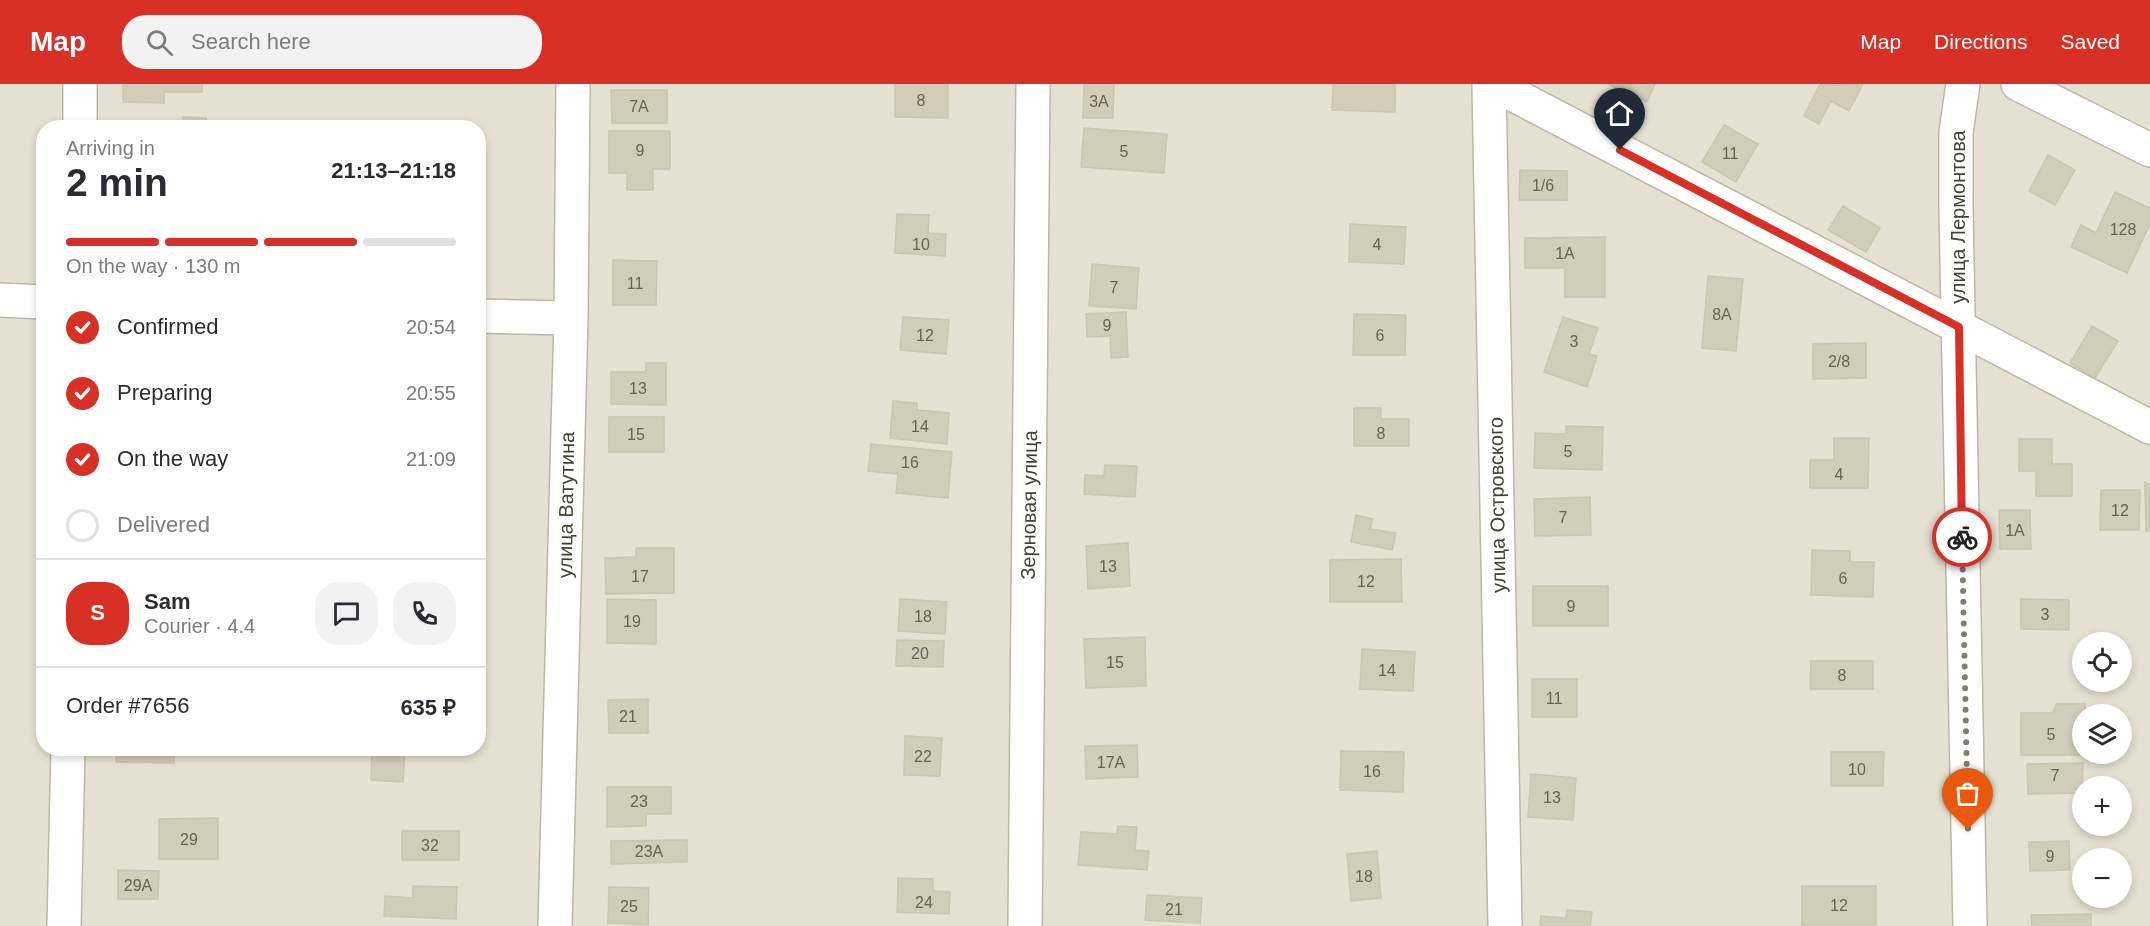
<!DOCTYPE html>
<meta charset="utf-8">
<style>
:root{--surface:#fff;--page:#f2f2f3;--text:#2b2b33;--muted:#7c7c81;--line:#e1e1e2;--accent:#d93025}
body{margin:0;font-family:Arial,sans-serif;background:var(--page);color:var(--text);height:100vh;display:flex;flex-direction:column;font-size:22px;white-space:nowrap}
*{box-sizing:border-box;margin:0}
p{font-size:20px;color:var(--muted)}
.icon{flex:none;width:33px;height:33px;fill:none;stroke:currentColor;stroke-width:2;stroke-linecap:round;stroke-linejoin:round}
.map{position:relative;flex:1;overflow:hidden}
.side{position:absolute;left:36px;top:36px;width:450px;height:636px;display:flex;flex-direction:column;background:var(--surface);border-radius:24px;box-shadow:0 3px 9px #0003}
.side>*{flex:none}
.fabs{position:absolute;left:2072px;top:548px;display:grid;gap:12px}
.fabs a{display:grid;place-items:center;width:60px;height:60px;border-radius:50%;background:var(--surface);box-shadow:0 3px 9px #0003;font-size:30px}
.pin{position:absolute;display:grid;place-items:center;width:51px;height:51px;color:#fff;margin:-62px -26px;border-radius:50% 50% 50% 0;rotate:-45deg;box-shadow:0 0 6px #0007}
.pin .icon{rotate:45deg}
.courier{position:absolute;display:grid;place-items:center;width:60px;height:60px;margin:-30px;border:4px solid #d93025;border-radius:50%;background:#fff;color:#222;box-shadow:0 2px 8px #0007}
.headline em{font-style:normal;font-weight:600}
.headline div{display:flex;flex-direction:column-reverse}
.headline{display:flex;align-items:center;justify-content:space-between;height:102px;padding:0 30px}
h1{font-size:39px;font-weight:600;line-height:45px}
.bar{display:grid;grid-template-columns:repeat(4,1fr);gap:9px 6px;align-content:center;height:72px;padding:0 30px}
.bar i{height:8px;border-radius:4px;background:var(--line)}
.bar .current{background:var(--accent)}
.bar p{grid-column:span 4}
.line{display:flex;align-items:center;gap:15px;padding:0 30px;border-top:2px solid var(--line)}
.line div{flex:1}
.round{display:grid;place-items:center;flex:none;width:63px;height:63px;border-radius:24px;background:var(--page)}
ol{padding:0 30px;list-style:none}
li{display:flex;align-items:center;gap:18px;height:66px}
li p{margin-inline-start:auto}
li .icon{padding:6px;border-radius:50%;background:var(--accent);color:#fff;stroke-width:4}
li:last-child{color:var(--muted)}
li i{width:33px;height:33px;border:3px solid var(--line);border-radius:50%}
header{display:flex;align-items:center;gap:36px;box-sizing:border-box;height:84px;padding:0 30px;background:var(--accent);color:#fff}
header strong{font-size:28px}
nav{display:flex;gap:33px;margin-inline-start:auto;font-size:21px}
.search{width:420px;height:54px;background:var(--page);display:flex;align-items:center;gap:15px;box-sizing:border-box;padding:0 21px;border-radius:24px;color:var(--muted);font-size:22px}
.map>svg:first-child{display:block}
.residential{fill:#e5e2d3;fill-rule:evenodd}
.building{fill:#d2ccbb;stroke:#ccc5af;stroke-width:1.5}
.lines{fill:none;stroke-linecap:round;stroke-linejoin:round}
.minor-casing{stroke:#bcb8a8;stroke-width:36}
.minor{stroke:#fff;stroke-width:33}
.done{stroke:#807d73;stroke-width:6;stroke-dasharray:0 10.8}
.route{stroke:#d93025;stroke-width:8}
.labels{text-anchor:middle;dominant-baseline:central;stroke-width:5;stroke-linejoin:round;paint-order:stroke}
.number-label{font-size:16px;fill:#676356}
.street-label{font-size:20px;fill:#434035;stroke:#fff}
</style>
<header>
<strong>Map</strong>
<div class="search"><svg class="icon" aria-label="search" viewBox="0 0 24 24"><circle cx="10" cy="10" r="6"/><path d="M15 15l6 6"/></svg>Search here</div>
<nav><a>Map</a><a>Directions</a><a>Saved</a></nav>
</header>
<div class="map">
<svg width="2150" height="842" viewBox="0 0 2150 842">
<rect width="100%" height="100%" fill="#f1efe5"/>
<path class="residential" d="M0 0H2150V842H0ZM44 44H478V664H44ZM2082 558H2121V597H2082ZM2082 630H2121V669H2082ZM2082 702H2121V741H2082ZM2082 774H2121V813H2082Z"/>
<path class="building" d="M123 0H202V8H164V19L123 18Z
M895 0H948V34L895 33Z
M1084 0H1114L1113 34H1083Z
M1333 0H1395V28L1332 26Z
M1608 0H1655L1647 18Z
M1820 0 1829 1 1863 0 1849 27 1831 17 1819 40 1804 32Z
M611 6H667V39H612Z
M183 33 206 34V44H117V42L183 43Z
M1724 41 1758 60 1736 98 1702 78Z
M1084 44 1167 50 1164 89 1081 83Z
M609 47H670V85H653V106H627V89H609Z
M2048 71 2075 86 2055 121 2029 107Z
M1520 86 1567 87V116H1519Z
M2115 108 2150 124V140L2127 189 2071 163 2081 141 2096 149Z
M1843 122 1880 144 1866 168 1828 146Z
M897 130 929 131 928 149 946 150 945 172 895 169Z
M1350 140 1406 143 1404 180 1349 178Z
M1605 153V213H1565V184H1525V154Z
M613 176 657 177 656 221H613Z
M1092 180 1139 184 1136 225 1089 222Z
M1708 192 1743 195 1736 267 1702 264Z
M1126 228 1128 273 1111 274 1110 252 1087 253 1086 230Z
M1354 230 1406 231 1405 271H1353Z
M903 233 949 236 946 270 900 266Z
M1563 233 1598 244 1589 270 1597 272 1587 303 1544 288Z
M2092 242 2118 257 2095 294 2070 279Z
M1866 259V294L1813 295V260Z
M646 279H666V321L611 320V288H646Z
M893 317 917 319V326L949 329 947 360 890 354Z
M1354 324H1381V335H1409V362H1354Z
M609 333H664V368H609Z
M1566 342 1603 343 1602 386 1534 384 1535 349 1566 350Z
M1834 354H1869L1868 404H1810V376H1834Z
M2019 355H2052V380H2072V412H2036V387H2019Z
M871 360 952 368 948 414 896 409 898 390 868 387Z
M1105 381 1137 382 1135 413 1084 410 1085 391 1104 392Z
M2145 398 2150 401V447H2146Z
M2101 406H2140L2139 446H2100Z
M1590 413 1591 451 1535 452 1534 415Z
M1999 426H2030L2031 465H2000Z
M1356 431 1373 435 1370 445 1396 449 1392 466 1351 458Z
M1128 459 1130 502 1088 505 1086 462Z
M636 464H674V509L606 510 605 474 636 473Z
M1812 466 1850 467V478H1874L1873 513 1811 511Z
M1401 475 1402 518H1330V476Z
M1533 502H1608V542H1533Z
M607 515 656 516V560L607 559Z
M900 515 947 518 945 550 898 547Z
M2021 515 2069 516V546L2021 545Z
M1145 553 1146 602 1086 604 1084 555Z
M897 556 944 557 943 583 896 582Z
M1362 565 1415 568 1413 607 1360 605Z
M1811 577H1873V605H1810Z
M1532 595H1577V633H1532Z
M648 615V649H609L608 616Z
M2056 620H2085V630H2082V669H2085V671H2021V629H2053Z
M905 652 942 654 940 692 904 691Z
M1137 661 1138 693 1086 695 1085 662Z
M117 664H174V679L116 678Z
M372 664H405L403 698 371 696Z
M1341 667 1404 668 1403 708 1340 706Z
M1831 668H1884L1883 702H1831Z
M2083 679 2082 709 2028 710 2027 680Z
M1531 690 1576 694 1573 736 1528 733Z
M607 703H671V730H646V742L607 743Z
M218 734V775H159V735Z
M1118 742 1137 743 1135 766 1149 767 1147 786 1078 781 1081 748 1117 750Z
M402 747H459V776H402Z
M687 756V778L611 780V757Z
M2069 757 2070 786 2030 787 2029 758Z
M1377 767 1381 814 1351 817 1347 770Z
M118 786 159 787 158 815H118Z
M898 794 933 795V807L950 808 949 830 897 828Z
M413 802 457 803 456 835 384 832 385 812 413 814Z
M1802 802H1876V841H1802Z
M609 803 649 804 648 841 608 839Z
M1147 811 1202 814 1200 839 1145 836Z
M1567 826 1592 828 1590 842H1540L1541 832 1566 834Z
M2091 830V842H2032L2031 831Z"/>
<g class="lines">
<g class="minor-casing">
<path id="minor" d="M1489 0 1505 842
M1493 0 2150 343
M1963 0 1956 48V125L1970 842
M2018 0 2150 66
M80 44V0
M0 216 44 218
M478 232 571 234
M64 842 68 664
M555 842 571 234 573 0
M1025 842 1033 0"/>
</g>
<use href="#minor" class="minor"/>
</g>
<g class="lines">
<path class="done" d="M1962 453 1968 746"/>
<path class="route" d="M1620 66 1959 243 1962 453"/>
</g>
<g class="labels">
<g class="number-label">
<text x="921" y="16">8</text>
<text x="1099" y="17">3А</text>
<text x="639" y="22">7А</text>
<text x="640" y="66">9</text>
<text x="1124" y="67">5</text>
<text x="1730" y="69">11</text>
<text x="1543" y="101">1/6</text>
<text x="2123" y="145">128</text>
<text x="921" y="160">10</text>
<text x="1377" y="160">4</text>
<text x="1565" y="169">1А</text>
<text x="635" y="199">11</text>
<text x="1114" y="203">7</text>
<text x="1722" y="230">8А</text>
<text x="1107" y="241">9</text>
<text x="925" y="251">12</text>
<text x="1380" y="251">6</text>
<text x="1574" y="257">3</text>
<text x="1839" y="277">2/8</text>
<text x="638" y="304">13</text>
<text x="920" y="342">14</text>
<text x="1381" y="349">8</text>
<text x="636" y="350">15</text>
<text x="1568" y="367">5</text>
<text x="910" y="378">16</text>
<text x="1839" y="390">4</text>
<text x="2120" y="426">12</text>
<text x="1563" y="433">7</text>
<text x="2015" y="446">1А</text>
<text x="1108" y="482">13</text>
<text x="640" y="492">17</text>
<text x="1843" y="494">6</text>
<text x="1366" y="497">12</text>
<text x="1571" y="522">9</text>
<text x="2045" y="530">3</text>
<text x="923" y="532">18</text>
<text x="632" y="537">19</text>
<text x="920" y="569">20</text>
<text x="1115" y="578">15</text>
<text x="1387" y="586">14</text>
<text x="1842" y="591">8</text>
<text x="1554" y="614">11</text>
<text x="628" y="632">21</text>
<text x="2051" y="650">5</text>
<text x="923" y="672">22</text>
<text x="1111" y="678">17А</text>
<text x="1857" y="685">10</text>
<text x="1372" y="687">16</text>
<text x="2055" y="691">7</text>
<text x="1552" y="713">13</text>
<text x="639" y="717">23</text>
<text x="189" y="755">29</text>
<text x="430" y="761">32</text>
<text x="649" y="767">23А</text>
<text x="2050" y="772">9</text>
<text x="1364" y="792">18</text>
<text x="138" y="801">29А</text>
<text x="924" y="818">24</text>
<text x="1839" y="821">12</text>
<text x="629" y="822">25</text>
<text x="1174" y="825">21</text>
</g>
<g class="street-label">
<text transform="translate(1958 133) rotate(-90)">улица Лермонтова</text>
<text transform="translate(566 421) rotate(-89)">улица Ватутина</text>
<text transform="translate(1029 421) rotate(-89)">Зерновая улица</text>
<text transform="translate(1497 421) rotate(-91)">улица Островского</text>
</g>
</g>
</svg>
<div class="fabs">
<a><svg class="icon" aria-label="locate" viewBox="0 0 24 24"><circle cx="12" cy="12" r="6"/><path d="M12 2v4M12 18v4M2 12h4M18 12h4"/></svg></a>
<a><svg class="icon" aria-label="layers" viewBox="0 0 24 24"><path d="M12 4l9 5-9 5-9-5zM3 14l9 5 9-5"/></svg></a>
<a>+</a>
<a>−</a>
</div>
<div class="pin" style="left:1968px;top:746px;background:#ea580c"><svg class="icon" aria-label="bag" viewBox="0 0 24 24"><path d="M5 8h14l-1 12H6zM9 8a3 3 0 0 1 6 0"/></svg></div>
<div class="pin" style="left:1620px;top:66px;background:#1f2937"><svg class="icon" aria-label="home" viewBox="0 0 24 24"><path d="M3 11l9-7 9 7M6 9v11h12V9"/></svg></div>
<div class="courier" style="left:1962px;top:453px"><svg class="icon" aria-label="bike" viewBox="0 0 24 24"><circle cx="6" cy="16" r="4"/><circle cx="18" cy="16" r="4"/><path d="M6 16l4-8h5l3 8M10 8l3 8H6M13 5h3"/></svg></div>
<section class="side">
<div class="headline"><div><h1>2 min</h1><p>Arriving in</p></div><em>21:13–21:18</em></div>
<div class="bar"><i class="current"></i><i class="current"></i><i class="current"></i><i></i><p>On the way · 130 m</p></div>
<ol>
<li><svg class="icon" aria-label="check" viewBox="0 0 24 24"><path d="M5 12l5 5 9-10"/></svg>Confirmed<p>20:54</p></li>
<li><svg class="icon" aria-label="check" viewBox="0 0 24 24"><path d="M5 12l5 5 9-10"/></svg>Preparing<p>20:55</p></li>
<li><svg class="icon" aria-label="check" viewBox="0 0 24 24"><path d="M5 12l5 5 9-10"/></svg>On the way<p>21:09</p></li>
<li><i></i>Delivered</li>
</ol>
<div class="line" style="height:108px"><b class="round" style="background:var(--accent);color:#fff">S</b><div><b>Sam</b><p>Courier · 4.4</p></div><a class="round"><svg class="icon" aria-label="chat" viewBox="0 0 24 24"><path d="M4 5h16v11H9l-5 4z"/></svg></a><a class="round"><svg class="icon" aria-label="phone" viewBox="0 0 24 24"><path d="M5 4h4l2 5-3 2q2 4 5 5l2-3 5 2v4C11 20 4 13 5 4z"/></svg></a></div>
<div class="line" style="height:78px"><div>Order #7656</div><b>635 ₽</b></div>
</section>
</div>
